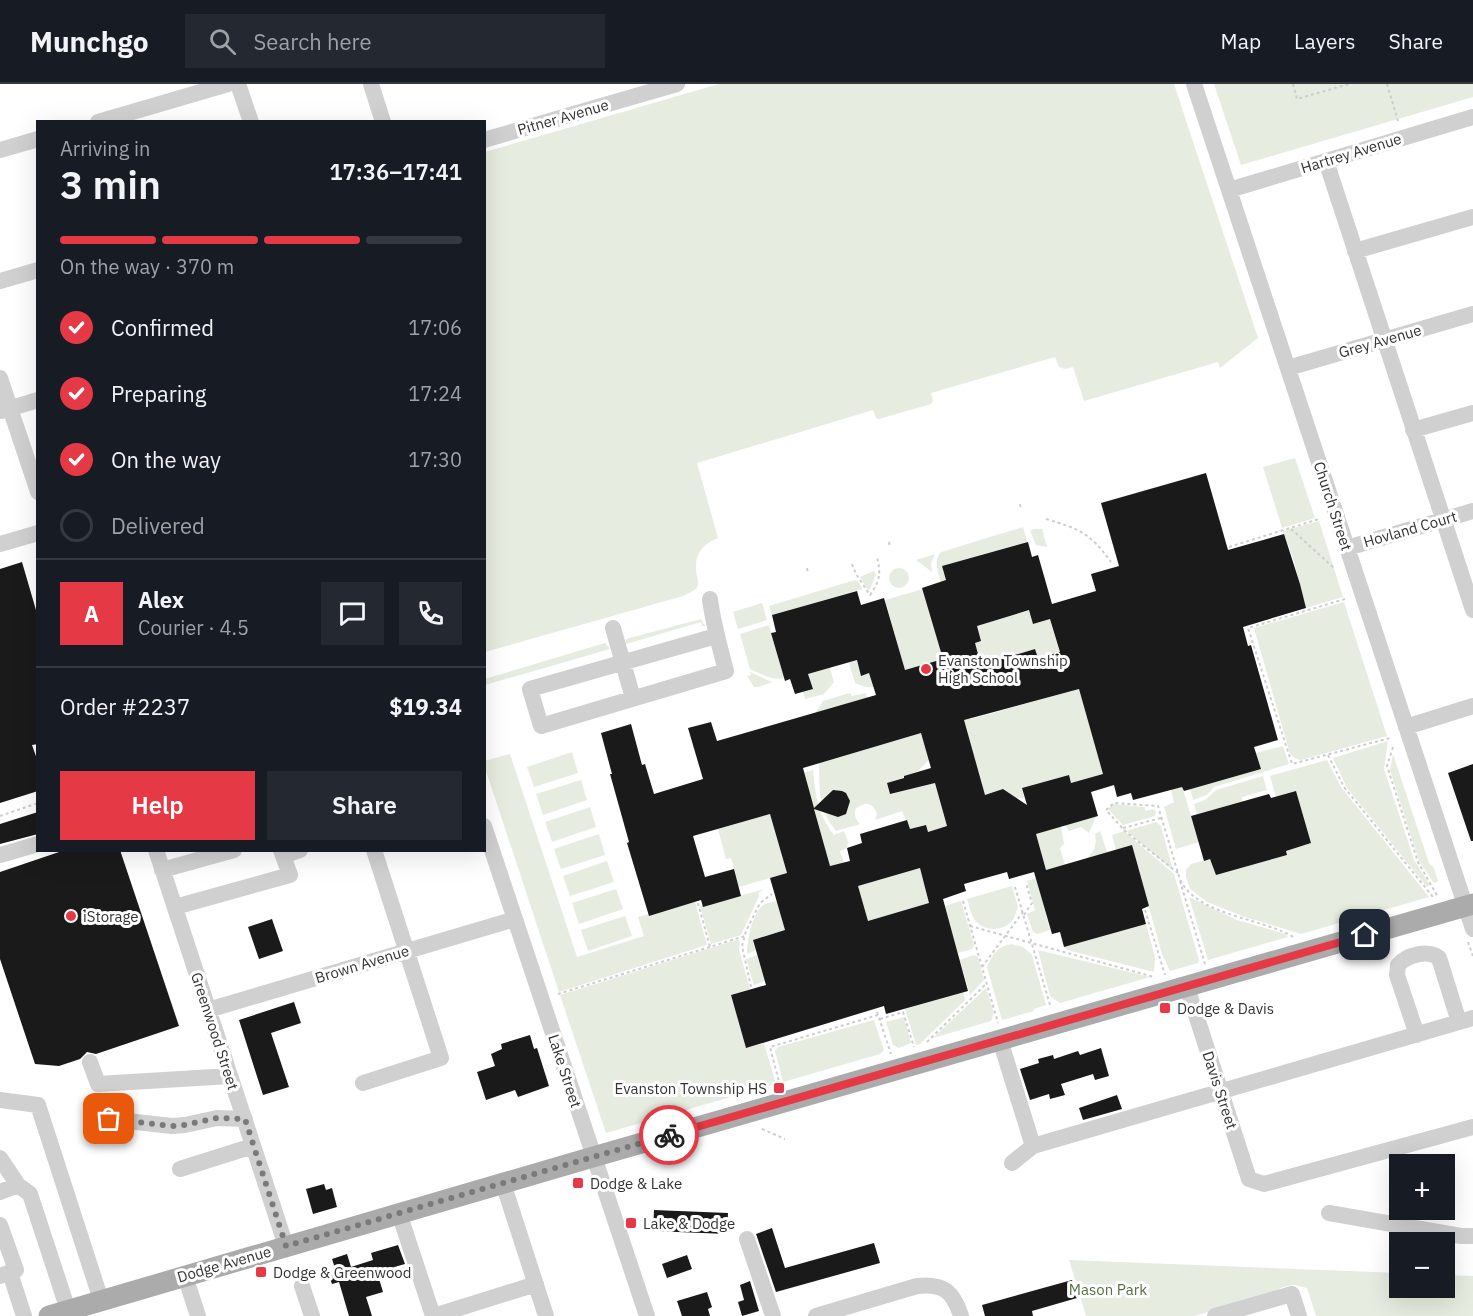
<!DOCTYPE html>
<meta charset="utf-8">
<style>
:root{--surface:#171b24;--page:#242831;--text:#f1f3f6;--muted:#9ea1a6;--line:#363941;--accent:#e63946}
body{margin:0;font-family:"IBM Plex Sans",sans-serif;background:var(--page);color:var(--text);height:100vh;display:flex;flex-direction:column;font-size:22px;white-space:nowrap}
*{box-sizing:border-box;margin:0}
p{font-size:20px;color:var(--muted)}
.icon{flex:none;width:33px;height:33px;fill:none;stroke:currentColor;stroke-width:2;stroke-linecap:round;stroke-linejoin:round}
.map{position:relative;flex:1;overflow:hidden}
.details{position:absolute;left:36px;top:36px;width:450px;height:732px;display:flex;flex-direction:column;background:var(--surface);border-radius:0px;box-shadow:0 6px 24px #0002}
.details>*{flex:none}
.buttons{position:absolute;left:1389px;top:1070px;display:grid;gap:12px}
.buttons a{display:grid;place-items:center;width:66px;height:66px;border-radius:0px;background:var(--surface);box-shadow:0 6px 24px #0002;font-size:30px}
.pin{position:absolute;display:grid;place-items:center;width:51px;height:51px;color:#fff;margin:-26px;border-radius:12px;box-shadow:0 3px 9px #0006}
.courier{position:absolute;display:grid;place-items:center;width:60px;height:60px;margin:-30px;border:4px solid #e63946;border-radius:50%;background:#fff;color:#222;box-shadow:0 2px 8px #0007}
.head em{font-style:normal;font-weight:600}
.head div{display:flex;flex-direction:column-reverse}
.head{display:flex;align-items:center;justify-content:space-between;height:102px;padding:0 24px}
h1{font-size:39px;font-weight:600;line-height:45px}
.bar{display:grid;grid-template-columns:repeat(4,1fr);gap:9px 6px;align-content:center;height:72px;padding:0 24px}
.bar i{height:8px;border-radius:4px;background:var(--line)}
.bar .active{background:var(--accent)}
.bar p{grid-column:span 4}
.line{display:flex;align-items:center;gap:15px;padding:0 24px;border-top:2px solid var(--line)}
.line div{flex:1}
.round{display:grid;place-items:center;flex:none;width:63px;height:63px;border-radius:0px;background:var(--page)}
ol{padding:0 24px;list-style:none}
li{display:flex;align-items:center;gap:18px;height:66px}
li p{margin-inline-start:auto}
li .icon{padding:6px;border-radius:50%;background:var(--accent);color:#fff;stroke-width:4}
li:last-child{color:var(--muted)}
li i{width:33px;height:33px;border:3px solid var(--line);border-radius:50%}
.primary-button{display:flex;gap:12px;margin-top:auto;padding:12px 24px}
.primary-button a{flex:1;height:69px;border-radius:0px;background:var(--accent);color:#fff;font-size:24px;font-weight:600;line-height:69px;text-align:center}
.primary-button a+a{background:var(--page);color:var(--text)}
header{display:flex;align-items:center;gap:36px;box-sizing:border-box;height:84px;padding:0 30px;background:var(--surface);border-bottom:2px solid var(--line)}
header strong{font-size:28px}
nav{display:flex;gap:33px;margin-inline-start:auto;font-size:21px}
.search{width:420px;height:54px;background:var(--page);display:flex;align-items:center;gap:15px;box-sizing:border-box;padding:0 21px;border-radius:0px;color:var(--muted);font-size:22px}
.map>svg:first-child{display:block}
.green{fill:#e6ecdf}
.building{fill:#1a1a1a;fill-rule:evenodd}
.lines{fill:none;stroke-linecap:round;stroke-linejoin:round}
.path{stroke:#cdcdcd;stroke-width:2;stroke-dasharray:3 3;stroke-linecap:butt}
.minor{stroke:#d0d0d0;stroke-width:16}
.major{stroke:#ababab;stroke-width:21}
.done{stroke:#7a7a7a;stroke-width:6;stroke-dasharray:0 10.8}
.route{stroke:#e63946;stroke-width:8}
.poi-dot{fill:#e63946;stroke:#fff;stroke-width:2}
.labels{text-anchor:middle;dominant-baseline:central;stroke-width:6;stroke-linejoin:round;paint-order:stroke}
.street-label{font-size:15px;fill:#333;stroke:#fff}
.poi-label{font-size:15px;fill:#333;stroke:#fff;text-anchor:start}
.park-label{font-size:15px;fill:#56703f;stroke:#fff}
</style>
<header>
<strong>Munchgo</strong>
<div class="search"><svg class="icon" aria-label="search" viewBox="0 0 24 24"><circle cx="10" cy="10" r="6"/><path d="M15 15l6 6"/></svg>Search here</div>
<nav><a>Map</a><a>Layers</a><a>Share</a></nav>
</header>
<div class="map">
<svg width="1473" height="1232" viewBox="0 0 1473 1232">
<rect width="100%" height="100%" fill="#fff"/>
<path class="green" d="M719 0H1174L1258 254 1220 284 1218 278 1084 317 1073 283 1065 285 1059 283 1055 273 931 309 933 317 931 320 879 335 876 334 873 326 697 379 718 454C703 460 695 469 696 486 696 491 699 496 698 501 697 507 688 509 683 512L485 568V68Z
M1214 0H1473V13L1241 81Z
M1295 374 1315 434 1282 444 1263 383Z
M1319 437 1343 513 1306 524 1293 474 1283 447Z
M1023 443 1027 458 942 482 946 497 941 498C938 488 933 477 941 468Z
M1034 445H1042L1047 463 1036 461 1030 447Z
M935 470 931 479 932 488 916 476Z
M889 494a10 10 0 1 1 20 0a10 10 0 1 1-20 0Z
M874 487 876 491 870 505 868 506 860 493Z
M855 496 859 498 862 505 772 531 769 522Z
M923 505 943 575 905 586 885 516Z
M1344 518 1387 652 1301 676 1295 674 1290 670 1254 544Z
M762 519 767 536 738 545 733 528Z
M1029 526 1034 540 1050 535 1061 572 1054 570 1038 574 1035 565 988 579 984 590 974 559 981 557 977 542Z
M701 535 705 542H702L701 538 626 560V555Z
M769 541 784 594C772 597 760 589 750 585L740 550Z
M605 559 610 565 485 601V595Z
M857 576 861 591 869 589 874 603H865L855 599 849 579Z
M830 584 834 598 824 610 805 615 803 608 813 605 808 590Z
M750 588 772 598 759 603H754L747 592 751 591Z
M1079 605 1107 703 1091 708 1087 695 1071 699 1069 691 1022 704 1024 713 1009 717 1006 707 1003 705 985 713 962 632 971 635Z
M850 609 852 612 866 609 867 614 811 636 823 617Z
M921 649 929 676 918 687 887 700 890 710 935 699 947 742 928 748 925 741 910 745 902 727 875 736 877 730C873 718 866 718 856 724 854 732 855 735 860 740L836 747C817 723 820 707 819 678Z
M1388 657 1384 685 1414 776 1430 801 1427 803 1347 704 1333 674Z
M1283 662 1289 680 1214 703 1207 711 1193 716 1190 705 1260 685 1256 669Z
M572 668 578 689 534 703 527 683Z
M510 670 577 873 644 852 638 833 695 818 707 861 559 908 485 684 484 677Z
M1393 670 1429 779 1434 784 1438 797 1434 799 1419 777 1390 686Z
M1327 676 1341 703 1429 813 1301 850 1242 832 1207 818 1194 808 1190 805 1186 793V786L1191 780 1210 775 1216 791 1287 771 1286 767 1311 759 1296 707 1276 713 1270 692Z
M813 686C816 713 817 729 834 751L844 747 848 758 847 764 840 767 844 779 830 782 804 689Z
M1263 692 1267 706 1242 713V718L1197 730 1194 720 1205 716 1216 706Z
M581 696 587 716 543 731 536 710Z
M1181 699 1199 758 1176 765 1164 723 1174 718 1171 706 1176 704Z
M1113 720 1144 723 1146 727 1153 725 1156 727 1155 732 1123 741 1108 725Z
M590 723 596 743 552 758 545 738Z
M770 730 787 789 739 803 731 774 726 775 718 745Z
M1096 732 1089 749 1081 743 1069 747 1065 741Z
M1156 738 1161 742 1173 786 1126 747Z
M1061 742 1064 760 1060 764 1065 781 1046 786 1036 750Z
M1100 747 1107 768 1087 774C1095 766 1097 761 1095 750Z
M1124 747 1174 790 1199 876 1198 879 1170 887 1162 870 1132 762 1116 766 1112 751Z
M599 750 605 771 561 785 554 765Z
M607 777 614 798 570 812 563 792Z
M920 784 929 819 868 837 858 802Z
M1036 794 1050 846 1037 850 1033 848 1027 830 1035 826 1027 797Z
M1012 802 1018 823C1016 827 1015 835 1010 839 999 849 979 846 973 833 970 828 969 820 967 815Z
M616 805 623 825 579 840 572 819Z
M765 805 758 809 759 812 741 851 711 860 700 822Z
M1189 813 1237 836 1286 850 1288 853 1208 876Z
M777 817 785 846 753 856 756 866 747 870C747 857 752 831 762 822 766 819 772 818 777 817Z
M961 817 974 861 972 865 958 869 944 822Z
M625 832 632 852 588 867 581 846Z
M1146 840 1155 873 1154 888 1067 866 1064 863Z
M736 856H740L739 866 750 905 731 911 746 964 764 959 776 1000 606 1049 560 911Z
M1012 860 1023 863 1032 871 1046 921 1034 925V927L1002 936 987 883C992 872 997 862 1012 860Z
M1038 866 1150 893 1060 919 1050 912Z
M757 871 765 897 754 901 746 875Z
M974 871 978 873 984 896 970 911 960 876Z
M986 904 994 929 991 937 933 954Z
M963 908 965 916 920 960 916 961 905 925Z
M904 933 911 959 899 964 893 961 886 938Z
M874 936 884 966 880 970 783 998 775 967 778 963Z
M1069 1176 1399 1189 1400 1203H1444L1445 1191 1473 1192V1232H1316L1307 1204 1294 1201 1283 1203 1263 1213 1194 1232H1086Z"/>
<path class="building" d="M1206 389 1228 466 1284 450 1300 500 1306 524 1243 543 1248 562 1251 561 1278 656 1254 663 1261 685 1184 707 1182 703 1133 716 1131 709 1117 713 1114 701 1091 708 1098 732 1036 750 1046 786 1132 761 1149 822 1142 825 1146 840 1064 863 1060 848 1052 850 1034 788 1009 795 1007 788 964 800 966 807 943 815 968 907 886 930 884 922 746 964 731 911 766 901 753 856 785 846 770 794 787 789 770 730 693 752 705 793 734 785 741 812 703 823 701 816 649 832 627 759 629 758 610 690H612L601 649 631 640 642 681 645 680 654 710 703 695 688 644 711 638 717 657 876 611 869 589 861 592 857 576 808 590 813 605 795 610 790 595 785 597 771 549 776 548 772 531 857 507 861 521 884 514 905 586 943 575 922 504 946 496 942 482 1028 458 1032 473 1038 471 1052 520 1096 507 1091 490 1119 482 1101 419ZM1029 526 1033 540 1050 535 1060 568 1038 574 1035 565 981 581 975 559 981 557 977 542ZM1079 605 1103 690 1071 699 1069 691 1022 704 1027 721 1003 705 985 711 964 636ZM921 649 931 684 904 692V694L887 699 890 710 935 699 947 742 928 748 926 741 910 745 907 736 860 750 862 759 847 764 850 777 830 782 814 725 838 733 846 730 850 717 846 709 842 707 833 706 814 724 803 684ZM920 784 929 819 868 837 858 802Z
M22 478 38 533V660L32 661 38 678V707L0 719V485Z
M1473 680V757H1471L1448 689Z
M1296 707 1311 759 1286 767 1287 771 1216 791 1210 775 1204 777 1191 732 1269 710 1271 714Z
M38 728V750L0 760V740Z
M65 766H120L179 942 96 970 87 968 80 975 59 982 35 980 0 875V788Z
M272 835 283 867 259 875 248 843Z
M294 918 301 939 271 949 289 1003 263 1011 239 936Z
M530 951 534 965 537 964 549 1002 518 1013 515 1006 486 1016 477 988 495 982 491 970 502 965 501 960Z
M1101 964 1109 992 1095 996 1093 990 1061 1000 1065 1011 1050 1015 1049 1010 1030 1016 1020 985 1039 979 1038 975 1053 971 1054 975 1078 967 1080 971Z
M1117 1011 1122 1025 1083 1036 1079 1024Z
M324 1100 326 1106 332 1104 337 1123 313 1130 306 1105Z
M654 1126 728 1129 727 1150 653 1147Z
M772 1144 785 1184 874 1159 880 1179 776 1208 756 1150Z
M398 1161 405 1180 377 1188 383 1208 366 1213 372 1232H349L339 1198 332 1200 328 1189 336 1187 332 1175 347 1170 351 1183 373 1176 371 1169Z
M687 1171 692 1185 667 1194 662 1180Z
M1072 1196 1077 1214 1032 1227 1033 1232H985L982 1221Z
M750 1197 759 1227 742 1232 738 1218 744 1216 740 1201Z
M707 1208 712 1223 708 1225 710 1232H682L677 1217Z"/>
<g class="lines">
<path class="path" d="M1293 0 1297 15 1349 0
M1387 0 1398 37
M1020 420 1021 425
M1046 435C1080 445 1090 449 1111 478
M1291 445 1335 485
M889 458 890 463
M1229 463 1319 435
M852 480 856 490 870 511C880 497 881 490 877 473
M807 484 808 489
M1345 515 1248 544 1292 680 1390 654
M1393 663 1387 682 1418 778 1438 813
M1328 671 1344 703 1433 813
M0 732 38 719
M1123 744 1161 734
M1178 789 1126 748 1106 726 1114 719 1158 722 1178 789C1189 832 1263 833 1295 854
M1180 797 1205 880
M1015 803 1051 924
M963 817 998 939
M698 819 710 863
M1145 826 1165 891
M1024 831 1032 819 1026 799
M970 842 1154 893
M1468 858 1473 872
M982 883 1023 828
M751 903 742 862 746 847 760 819 772 810
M558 910 745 852
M877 928 891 970
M880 935 903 928 914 963
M927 958 987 899
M780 1002 770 963 878 931
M762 1045 785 1055"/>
<path class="minor" d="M238 0 251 38
M371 0 383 38
M1194 0 1473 845
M98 38 228 0
M484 56 677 0
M0 66 38 55
M1326 77 1473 526
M1229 106 1473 33
M1355 167 1473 133
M0 197 38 186
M1288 284 1473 230
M0 294 38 408
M1 327 38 316
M1413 346 1473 329
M0 460 38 449
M1347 464 1473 427
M710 515C713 540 720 563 726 587L541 642 530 605 716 552
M613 544 633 614
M1406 643 1473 622
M484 742 647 1232
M156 766 286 1162
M0 771 38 760
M283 772 300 766
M162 786 234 766
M175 823 290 791 281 766
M1187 903 1249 1095 1264 1100 1473 1043
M208 926 515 835
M1417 951 1397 891 1398 881C1407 871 1428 865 1439 874L1459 938
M1000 956 1033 1062
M90 978 98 1000 230 992
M363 999 441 974 374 766
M0 1016 38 1021 101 1216
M109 1035 172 1042 185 1041 217 1034 245 1035
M0 1074 18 1101 0 1108
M1012 1079 1033 1062 1473 934
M180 1085 253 1062
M503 1099 546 1232
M18 1101 30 1110 68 1226
M399 1129 433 1232
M1329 1129 1461 1152H1473
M0 1141 16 1186 0 1192
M747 1155 773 1232
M10 1189 24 1232
M185 1192 198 1232
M302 1202 312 1232
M434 1232 536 1200
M816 1232 917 1202C943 1199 953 1207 961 1232
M1215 1232 1292 1210 1299 1232"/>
<path class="major" d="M49 1232 593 1073 1473 820"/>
</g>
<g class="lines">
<path class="done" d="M109 1035 172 1042 185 1041 217 1034 245 1035 286 1162 669 1051"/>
<path class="route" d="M669 1051 1365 851"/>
</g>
<g class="poi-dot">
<circle cx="926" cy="585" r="6"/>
<circle cx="71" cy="832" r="6"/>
<rect x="1159" y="918" width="12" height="12" rx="3"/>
<rect x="773" y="998" width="12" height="12" rx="3"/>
<rect x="572" y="1093" width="12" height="12" rx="3"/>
<rect x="625" y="1133" width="12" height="12" rx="3"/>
<rect x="255" y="1182" width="12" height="12" rx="3"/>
</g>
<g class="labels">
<g class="street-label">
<text transform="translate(563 33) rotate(-16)">Pitner Avenue</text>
<text transform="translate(1351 69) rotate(-17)">Hartrey Avenue</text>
<text transform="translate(1380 257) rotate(-16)">Grey Avenue</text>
<text transform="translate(1333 422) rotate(72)">Church Street</text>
<text transform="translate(1410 445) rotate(-16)">Hovland Court</text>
<text transform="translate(362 880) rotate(-17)">Brown Avenue</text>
<text transform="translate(215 947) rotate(72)">Greenwood Street</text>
<text transform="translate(565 987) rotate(72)">Lake Street</text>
<text transform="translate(1220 1006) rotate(72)">Davis Street</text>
<text transform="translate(224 1180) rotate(-16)">Dodge Avenue</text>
</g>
<g class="poi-label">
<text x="938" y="576">Evanston Township<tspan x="938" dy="17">High School</tspan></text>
<text x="83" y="832">iStorage</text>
<text x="1177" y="924">Dodge &amp; Davis</text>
<text x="767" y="1004" text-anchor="end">Evanston Township HS</text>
<text x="590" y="1099">Dodge &amp; Lake</text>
<text x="643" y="1139">Lake &amp; Dodge</text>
<text x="273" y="1188">Dodge &amp; Greenwood</text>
</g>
<g class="park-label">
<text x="1108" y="1205">Mason Park</text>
</g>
</g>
</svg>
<div class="buttons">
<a>+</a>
<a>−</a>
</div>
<div class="pin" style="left:109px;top:1035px;background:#ea580c"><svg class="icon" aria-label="bag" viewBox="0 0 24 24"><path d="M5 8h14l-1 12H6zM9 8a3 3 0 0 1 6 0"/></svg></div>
<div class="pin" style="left:1365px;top:851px;background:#1f2937"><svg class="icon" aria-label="home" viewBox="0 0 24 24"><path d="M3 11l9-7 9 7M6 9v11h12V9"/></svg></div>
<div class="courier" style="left:669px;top:1051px"><svg class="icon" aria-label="bike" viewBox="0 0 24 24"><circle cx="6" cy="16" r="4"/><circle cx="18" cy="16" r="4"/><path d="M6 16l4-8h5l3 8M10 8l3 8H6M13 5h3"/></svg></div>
<section class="details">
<div class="head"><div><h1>3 min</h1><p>Arriving in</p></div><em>17:36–17:41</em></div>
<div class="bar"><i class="active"></i><i class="active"></i><i class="active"></i><i></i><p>On the way · 370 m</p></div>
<ol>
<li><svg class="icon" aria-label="check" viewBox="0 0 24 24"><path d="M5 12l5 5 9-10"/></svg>Confirmed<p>17:06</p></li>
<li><svg class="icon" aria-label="check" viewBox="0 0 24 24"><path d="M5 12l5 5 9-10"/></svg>Preparing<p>17:24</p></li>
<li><svg class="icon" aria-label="check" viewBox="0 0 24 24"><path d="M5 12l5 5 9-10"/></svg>On the way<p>17:30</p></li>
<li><i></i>Delivered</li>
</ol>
<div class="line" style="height:108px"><b class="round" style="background:var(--accent);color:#fff">A</b><div><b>Alex</b><p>Courier · 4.5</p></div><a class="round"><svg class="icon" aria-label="chat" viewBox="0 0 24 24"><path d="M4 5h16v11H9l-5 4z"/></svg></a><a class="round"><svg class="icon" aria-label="phone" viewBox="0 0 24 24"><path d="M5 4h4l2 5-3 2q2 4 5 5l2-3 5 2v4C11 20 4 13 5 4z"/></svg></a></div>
<div class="line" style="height:78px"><div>Order #2237</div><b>$19.34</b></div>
<div class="primary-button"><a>Help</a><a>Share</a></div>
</section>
</div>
